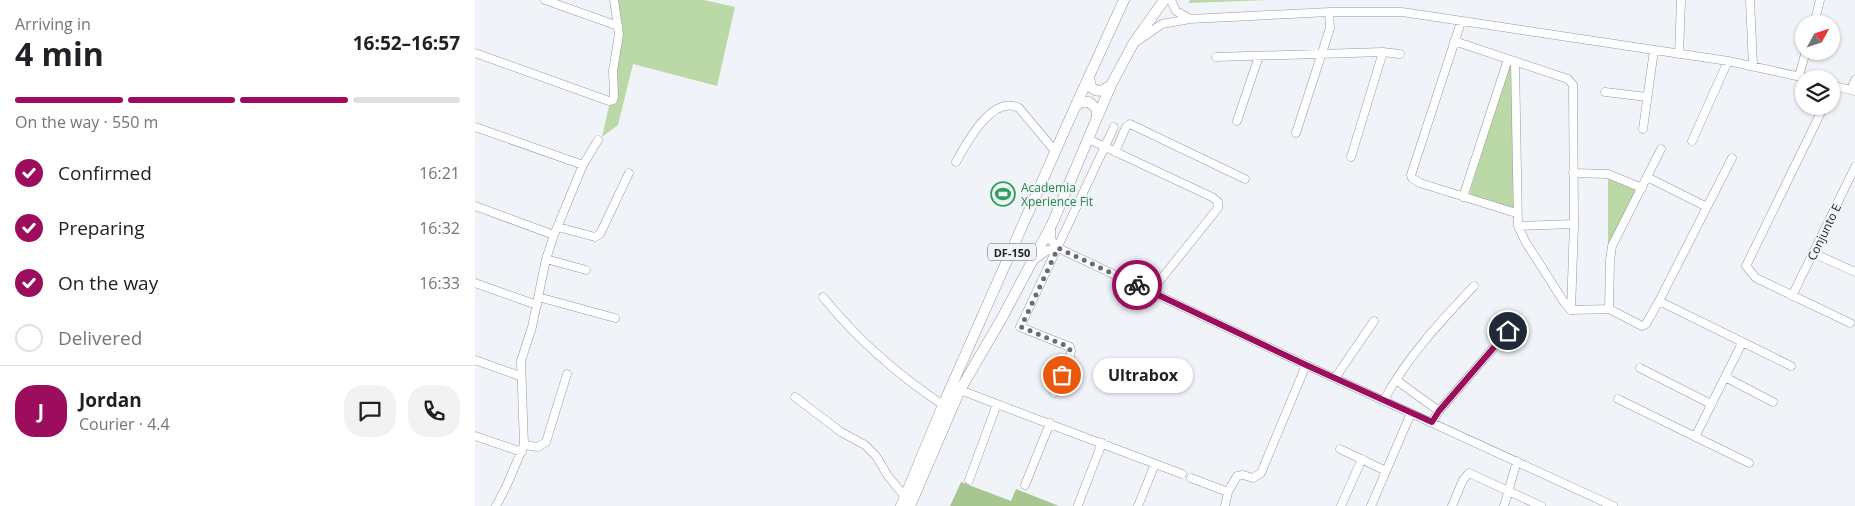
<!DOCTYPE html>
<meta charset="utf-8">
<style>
:root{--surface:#fff;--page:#f2f2f2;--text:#202124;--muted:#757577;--line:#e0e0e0;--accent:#9c0e5d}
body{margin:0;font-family:"Open Sans",sans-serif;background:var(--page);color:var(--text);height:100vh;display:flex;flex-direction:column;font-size:19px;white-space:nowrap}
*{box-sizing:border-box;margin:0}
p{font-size:16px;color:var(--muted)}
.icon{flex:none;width:28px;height:28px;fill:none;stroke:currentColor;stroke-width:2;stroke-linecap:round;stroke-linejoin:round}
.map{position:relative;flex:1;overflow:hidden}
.side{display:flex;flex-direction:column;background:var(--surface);width:475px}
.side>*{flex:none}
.needle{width:32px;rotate:50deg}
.controls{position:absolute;left:1320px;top:15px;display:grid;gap:10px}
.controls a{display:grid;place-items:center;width:45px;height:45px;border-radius:50%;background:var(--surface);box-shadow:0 1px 4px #0004;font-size:25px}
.pin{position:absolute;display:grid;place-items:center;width:42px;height:42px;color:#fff;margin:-21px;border:2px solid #fff;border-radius:50%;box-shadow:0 1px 5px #0007}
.courier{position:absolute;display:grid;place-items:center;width:50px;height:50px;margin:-25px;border:4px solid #9c0e5d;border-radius:50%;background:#fff;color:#222;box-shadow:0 1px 6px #0007}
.bubble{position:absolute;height:35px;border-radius:18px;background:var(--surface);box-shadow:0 1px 4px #0004;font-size:16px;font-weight:700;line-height:35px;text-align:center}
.head em{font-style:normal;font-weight:700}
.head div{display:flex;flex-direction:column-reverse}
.head{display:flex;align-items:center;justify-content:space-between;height:85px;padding:0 15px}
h1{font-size:32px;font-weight:700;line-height:38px}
.bar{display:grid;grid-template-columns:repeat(4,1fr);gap:8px 5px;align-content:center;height:60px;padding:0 15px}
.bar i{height:6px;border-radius:4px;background:var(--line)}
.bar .current{background:var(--accent)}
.bar p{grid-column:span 4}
.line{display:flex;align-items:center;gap:12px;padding:0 15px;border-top:1px solid var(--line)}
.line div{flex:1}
.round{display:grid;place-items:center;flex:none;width:52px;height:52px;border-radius:20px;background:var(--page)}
ol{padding:0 15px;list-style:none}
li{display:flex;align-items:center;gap:15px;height:55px}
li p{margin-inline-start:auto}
li .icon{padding:5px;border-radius:50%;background:var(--accent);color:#fff;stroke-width:4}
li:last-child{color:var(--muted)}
li i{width:28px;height:28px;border:2px solid var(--line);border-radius:50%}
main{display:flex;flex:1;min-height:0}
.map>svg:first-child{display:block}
.green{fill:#bbd8a7}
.forest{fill:#a8c790}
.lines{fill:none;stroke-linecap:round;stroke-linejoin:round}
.minor-casing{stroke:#95999d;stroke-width:9}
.major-casing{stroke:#95999d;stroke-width:11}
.minor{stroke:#fff;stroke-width:8}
.major{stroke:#fff;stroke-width:10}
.done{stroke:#6a6d70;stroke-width:5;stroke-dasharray:0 9}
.route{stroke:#9c0e5d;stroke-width:6}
.labels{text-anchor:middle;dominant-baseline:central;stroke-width:4;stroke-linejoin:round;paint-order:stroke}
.shield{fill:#f0f4f8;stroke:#606265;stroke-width:1}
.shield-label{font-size:11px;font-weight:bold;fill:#222426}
.leisure-label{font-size:12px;fill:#27864d;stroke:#f0f4f8;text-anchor:start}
.street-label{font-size:12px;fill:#222426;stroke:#f0f4f8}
</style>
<main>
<section class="side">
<div class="head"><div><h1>4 min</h1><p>Arriving in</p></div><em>16:52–16:57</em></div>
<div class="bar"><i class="current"></i><i class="current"></i><i class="current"></i><i></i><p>On the way · 550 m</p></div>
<ol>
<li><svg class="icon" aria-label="check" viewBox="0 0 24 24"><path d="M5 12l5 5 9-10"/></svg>Confirmed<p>16:21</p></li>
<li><svg class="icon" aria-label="check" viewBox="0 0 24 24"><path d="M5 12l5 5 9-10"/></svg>Preparing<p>16:32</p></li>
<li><svg class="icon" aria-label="check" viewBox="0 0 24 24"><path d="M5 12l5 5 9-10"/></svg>On the way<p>16:33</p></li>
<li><i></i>Delivered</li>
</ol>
<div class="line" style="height:90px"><b class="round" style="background:var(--accent);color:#fff">J</b><div><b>Jordan</b><p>Courier · 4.4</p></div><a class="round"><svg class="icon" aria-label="chat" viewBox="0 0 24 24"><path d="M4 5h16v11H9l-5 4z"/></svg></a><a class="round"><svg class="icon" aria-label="phone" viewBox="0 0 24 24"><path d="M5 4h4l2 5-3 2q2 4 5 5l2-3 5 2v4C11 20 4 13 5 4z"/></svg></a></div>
</section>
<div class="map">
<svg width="1380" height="506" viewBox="0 0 1380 506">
<rect width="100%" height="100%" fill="#f0f4f8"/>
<path class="green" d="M142 0H229L260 7 242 86 158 64 143 125 127 137 135 102 141 104 143 91 141 73 147 27Z
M715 0H794L713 3Z
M1035 63 1038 64 1039 209 994 194Z
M1133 176 1161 189 1162 191 1135 245H1133Z"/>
<path class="forest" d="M486 482 536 501 541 489 584 506H475Z"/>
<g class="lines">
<g class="minor-casing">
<path id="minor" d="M70 0 143 26
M696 0 701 11 715 19
M1275 0 1278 66
M986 22 936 175 937 178 945 183 1041 213
M1339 24 1345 0
M664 40 687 24 715 19 854 12H927L1253 61 1335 79
M979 41 1093 79 1098 85 1099 224 1096 310
M0 53 134 101 138 100 139 96 138 71 144 34 139 0
M1204 54 1206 1
M741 57 908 52 925 54
M1040 62 1043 226 1050 241 1089 302 1096 310 1134 309
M1324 76 1331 51
M1356 85 1380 91
M1376 90 1380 80
M1130 92 1172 97
M1349 106 1271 266 1281 278 1375 323
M762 121 784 56
M0 127 108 165
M1168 129 1179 50
M821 133 855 28 854 12
M613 139 737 197 743 202V208L682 284
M1217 141 1253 61
M1186 149 1137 246 1135 260 1134 309 1167 326 1171 324 1184 301 1257 158
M640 152 651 127 655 124 770 179
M876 157 908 52
M481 162C491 144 517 94 544 108L580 151
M1098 173 1133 174 1167 188
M1172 177 1232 207
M988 197 1033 59
M0 206 79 235
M1043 226 1099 224
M83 227 120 237 125 234 154 173
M576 228V240L583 248 831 365 1138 506
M1338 253 1380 272
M71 259 111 270
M559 260 573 250 583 248
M0 283 62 305
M1317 296 1380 167
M63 297 140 318
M348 297C382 339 423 375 468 405
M1184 301 1316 366
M0 360 45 376
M1165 368 1236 404
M1250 377 1298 402
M860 378 899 321
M921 380 964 411
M485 390 707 474
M579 393 595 357 596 351 595 347 545 327 639 127
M320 397 366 432 390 445 401 456 413 476 430 497
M1143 399 1274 463
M909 400C932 357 966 321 999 286
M957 422 964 411 1033 331
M0 436 47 452
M1220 437 1267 343
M49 445 63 447 71 442 92 374
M865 449 911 471
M716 478 753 492
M494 480 522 404
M550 485 575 423
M603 505 627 443
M21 506 31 487 49 445 46 361 57 327 71 259 79 235 108 165 123 140
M663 506 680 464
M750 506 753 492 762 476 768 475 778 478 786 473 831 365
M866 506 887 459
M896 506 936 413
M977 506 988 480 994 473 1066 506
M1029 506 1042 461"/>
</g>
<g class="major-casing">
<path id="major" d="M614 77 616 87C623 94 629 90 636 85
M600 107 606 102H614L622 109V117
M426 506 468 405 600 107 649 0
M435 506 485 390 527 318 577 224 636 85 658 44 689 0"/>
</g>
<use href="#minor" class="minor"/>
<use href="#major" class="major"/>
</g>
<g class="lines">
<path class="done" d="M587 375C591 366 598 356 594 347L546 327 583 248 662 285"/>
<path class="route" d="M662 285 831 365 957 422 964 411 1033 331"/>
</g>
<defs>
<g id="stadium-ring" transform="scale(1.25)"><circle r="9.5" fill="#f0f4f8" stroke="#2e9e5b" stroke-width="1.5"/><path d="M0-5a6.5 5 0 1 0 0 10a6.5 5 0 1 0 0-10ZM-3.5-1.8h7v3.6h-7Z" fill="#2e9e5b"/></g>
</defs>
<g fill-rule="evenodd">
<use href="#stadium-ring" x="528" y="194"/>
</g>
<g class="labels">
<rect class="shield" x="513" y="243.5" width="48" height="17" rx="4"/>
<g class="shield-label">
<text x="537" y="252">DF-150</text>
</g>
<g class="leisure-label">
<text x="546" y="187">Academia<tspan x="546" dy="14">Xperience Fit</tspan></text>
</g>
<g class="street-label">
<text transform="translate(1349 232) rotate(-64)">Conjunto E</text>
</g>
</g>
</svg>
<div class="controls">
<a><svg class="needle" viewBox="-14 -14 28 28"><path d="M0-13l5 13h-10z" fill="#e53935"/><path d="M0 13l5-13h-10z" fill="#757577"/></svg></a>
<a><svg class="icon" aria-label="layers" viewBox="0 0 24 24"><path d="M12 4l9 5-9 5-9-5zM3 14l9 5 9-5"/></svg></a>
</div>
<div class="pin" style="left:587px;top:375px;background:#ea580c"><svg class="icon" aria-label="bag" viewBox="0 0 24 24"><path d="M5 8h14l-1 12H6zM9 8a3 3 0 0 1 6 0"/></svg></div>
<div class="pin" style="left:1033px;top:331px;background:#1f2937"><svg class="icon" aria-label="home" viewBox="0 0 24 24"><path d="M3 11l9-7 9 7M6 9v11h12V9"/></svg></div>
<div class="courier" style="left:662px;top:285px"><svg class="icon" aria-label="bike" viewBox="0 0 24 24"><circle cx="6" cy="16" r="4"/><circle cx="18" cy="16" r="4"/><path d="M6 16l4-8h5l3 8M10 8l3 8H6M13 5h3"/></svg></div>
<div class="bubble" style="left:618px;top:358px;width:100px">Ultrabox</div>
</div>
</main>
